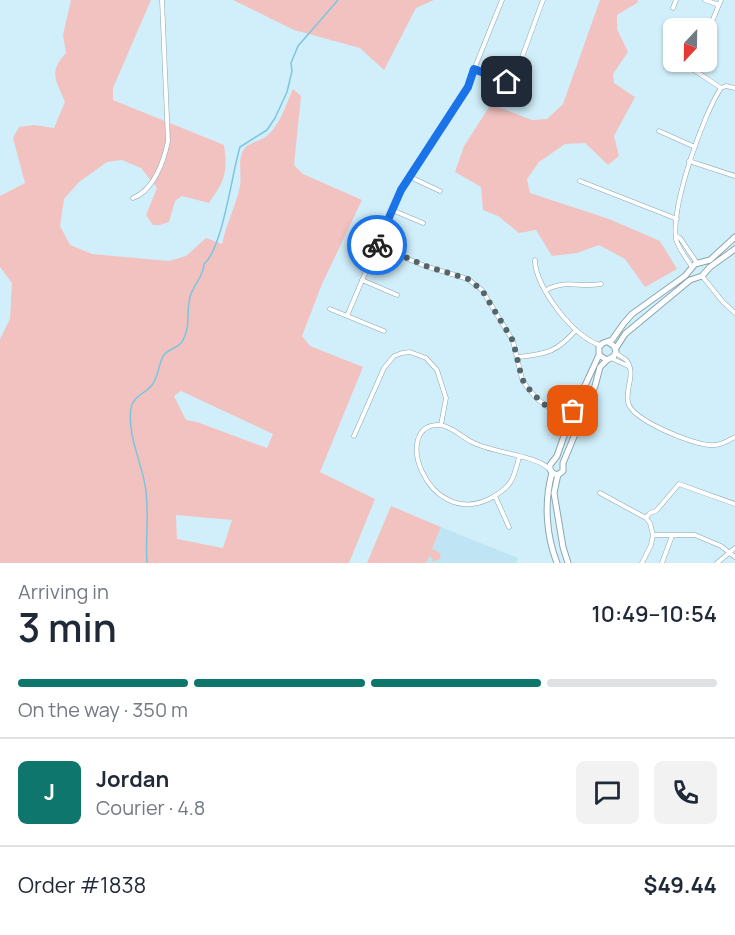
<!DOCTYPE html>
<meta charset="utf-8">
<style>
:root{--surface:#fff;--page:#f2f2f3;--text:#1f2937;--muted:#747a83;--line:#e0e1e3;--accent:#0f766e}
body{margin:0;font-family:Manrope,sans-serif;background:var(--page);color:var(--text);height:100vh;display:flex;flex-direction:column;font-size:22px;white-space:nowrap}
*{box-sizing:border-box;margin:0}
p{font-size:20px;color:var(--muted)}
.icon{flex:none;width:33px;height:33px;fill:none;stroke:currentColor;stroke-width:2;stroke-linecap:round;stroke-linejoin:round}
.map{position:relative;height:563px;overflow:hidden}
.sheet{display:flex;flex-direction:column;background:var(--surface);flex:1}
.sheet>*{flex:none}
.needle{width:39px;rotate:202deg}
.controls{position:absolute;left:663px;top:18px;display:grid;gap:12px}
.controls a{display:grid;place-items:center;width:54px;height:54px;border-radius:9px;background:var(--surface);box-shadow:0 2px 4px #0004;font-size:30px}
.pin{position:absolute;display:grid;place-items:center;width:51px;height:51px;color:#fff;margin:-26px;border-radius:12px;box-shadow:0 3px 9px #0006}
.courier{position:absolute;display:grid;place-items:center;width:60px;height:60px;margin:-30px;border:4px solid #1a73e8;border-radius:50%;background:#fff;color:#222;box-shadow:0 2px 8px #0007}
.head em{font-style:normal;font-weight:600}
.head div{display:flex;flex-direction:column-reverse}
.head{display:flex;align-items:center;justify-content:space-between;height:102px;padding:0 18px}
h1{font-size:39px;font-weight:600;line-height:45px}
.bar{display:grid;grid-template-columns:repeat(4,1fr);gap:9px 6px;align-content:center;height:72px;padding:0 18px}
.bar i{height:8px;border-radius:4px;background:var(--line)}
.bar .current{background:var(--accent)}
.bar p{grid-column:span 4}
.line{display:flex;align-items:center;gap:15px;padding:0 18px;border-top:2px solid var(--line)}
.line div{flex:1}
.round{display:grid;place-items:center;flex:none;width:63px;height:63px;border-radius:9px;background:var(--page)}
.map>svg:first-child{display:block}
.built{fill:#bfe5f4}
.green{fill:#f2c2c0;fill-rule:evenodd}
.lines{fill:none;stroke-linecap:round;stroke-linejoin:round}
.stream{stroke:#7cc5df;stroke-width:1.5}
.minor-casing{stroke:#8aa6b1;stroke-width:5}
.secondary-casing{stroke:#8aa6b1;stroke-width:7}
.minor{stroke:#fff;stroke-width:4}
.secondary{stroke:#fff;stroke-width:5}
.done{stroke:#54656c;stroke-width:6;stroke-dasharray:0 10.8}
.route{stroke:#1a73e8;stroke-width:8}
</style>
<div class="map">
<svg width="735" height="563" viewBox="0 0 735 563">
<rect width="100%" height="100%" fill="#d1effa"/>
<path class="built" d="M441 527 518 558 516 563H426Z"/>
<path class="green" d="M71 0H151L113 88V100L224 145C228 173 225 180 209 203L182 196 175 201 169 222 160 225H153L146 215 157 188 141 168 122 160 107 162 79 182 64 199 60 226 70 245 92 254 169 261 186 256 206 238 222 244C226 224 236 206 240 186 242 174 237 159 244 149 249 142 262 141 268 135 281 123 286 104 293 89L301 96 294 165 303 174 362 200 322 284 302 336 310 346 363 367 320 472 375 499 349 563H0V339L10 319 12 283 0 267V196L25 183 13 138 19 127 34 125 54 128 65 102C56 80 48 72 66 53L63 35ZM181 391 273 434 267 448 197 422 186 420 174 396ZM176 515 232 520 223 548 177 539Z
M233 0H434L416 8 384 70 360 48 294 30Z
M600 0H638L637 3 617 15V29L628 52 613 74 614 83 635 97 614 136 619 156 608 165 585 143 565 144 539 162 527 179 530 193 609 219 660 241 677 269 645 287 625 259 599 245 577 253 552 256 536 230 519 233 498 216 483 210 481 187 455 172 464 146 491 104 532 120 547 119 563 104Z
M391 506 441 527 432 549 439 552 441 558 433 562 430 555 426 563H367Z"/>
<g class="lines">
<path class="stream" d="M147 563C145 537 150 511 145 485 141 461 127 434 131 408 133 396 146 393 152 385 159 376 158 364 164 355 168 349 178 348 182 342 191 328 186 312 190 297 193 285 204 276 204 264 223 248 232 172 240 147L267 130 275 118 287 92 292 71 291 63 298 46 338 0"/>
<g class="minor-casing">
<path id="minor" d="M705 0 719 5
M673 8 676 0
M708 31 721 0
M474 69 507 82 514 79 543 0
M694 70 721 88
M721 88 726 86 735 88
M659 131 695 147
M689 161 735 176
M410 177 440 191
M580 181 677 219
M133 198C154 190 164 161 168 141L162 0
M392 210 423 223
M676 236 680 238 697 263
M377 246 425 266 468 279 482 290 513 341 522 379 527 387 537 399 547 406 571 416
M535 260C534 285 575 340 601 345
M692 267C687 259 678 248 676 239 671 206 703 115 721 88
M702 276 723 302 735 313
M362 280 397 295
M546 290C567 279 580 288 601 284
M330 309 384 331
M347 316 398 196 467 87 502 0
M616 353C619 356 625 358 627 361 636 374 625 389 628 402 631 420 692 444 709 445 719 446 726 442 735 437
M518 357C547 354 557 352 576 330
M611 358 628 366
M354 436 384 368 394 356 402 353 410 352 426 358 437 370 446 398 441 425
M519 457C514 479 511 488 489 499 427 529 390 423 440 425 451 426 462 437 472 442 492 453 536 455 549 469
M600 493 646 518 650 523 653 535H695L721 546 735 557
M495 496 509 527
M646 518 650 513 656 511 679 484 735 504
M642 563 651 545 653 535
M662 563 672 536
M717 563 735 548"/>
</g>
<g class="secondary-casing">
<path id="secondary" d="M608 342 614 346 616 351 614 356 607 360 599 355V347L603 343 612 340 624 323 632 314 685 276 695 264 710 260 735 237
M616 348 625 334 690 280 702 276 710 267 735 249
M599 355 571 416 557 456 550 465C549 471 552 474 558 475L563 471V463L595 386 600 367 607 360
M552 473C544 502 546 535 557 563
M558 474 554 493 563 547 568 563"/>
</g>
<use href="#minor" class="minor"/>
<use href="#secondary" class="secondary"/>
</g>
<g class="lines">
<path class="done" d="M377 245 426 266 468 279 482 290 513 341 522 379 527 387 543 404 571 416 573 411"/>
<path class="route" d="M377 245 401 190 468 87 474 69 507 82"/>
</g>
</svg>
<div class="controls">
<a><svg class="needle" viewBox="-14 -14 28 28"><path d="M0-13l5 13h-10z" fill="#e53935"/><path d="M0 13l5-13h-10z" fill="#747a83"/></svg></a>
</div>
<div class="pin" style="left:573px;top:411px;background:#ea580c"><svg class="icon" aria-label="bag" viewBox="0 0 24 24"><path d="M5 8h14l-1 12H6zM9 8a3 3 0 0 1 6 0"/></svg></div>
<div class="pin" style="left:507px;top:82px;background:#1f2937"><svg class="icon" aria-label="home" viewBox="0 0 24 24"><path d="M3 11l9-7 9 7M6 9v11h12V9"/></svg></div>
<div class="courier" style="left:377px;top:245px"><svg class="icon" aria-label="bike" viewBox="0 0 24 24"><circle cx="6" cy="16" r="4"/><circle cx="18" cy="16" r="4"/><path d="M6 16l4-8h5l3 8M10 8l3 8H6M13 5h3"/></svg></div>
</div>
<section class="sheet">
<div class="head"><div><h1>3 min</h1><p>Arriving in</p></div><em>10:49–10:54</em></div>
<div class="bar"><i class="current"></i><i class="current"></i><i class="current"></i><i></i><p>On the way · 350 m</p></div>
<div class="line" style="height:108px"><b class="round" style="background:var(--accent);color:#fff">J</b><div><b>Jordan</b><p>Courier · 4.8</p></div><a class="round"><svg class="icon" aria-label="chat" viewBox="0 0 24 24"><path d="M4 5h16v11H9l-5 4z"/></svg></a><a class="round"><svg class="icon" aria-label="phone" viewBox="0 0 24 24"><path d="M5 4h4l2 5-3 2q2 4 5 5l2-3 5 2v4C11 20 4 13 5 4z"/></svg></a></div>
<div class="line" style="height:78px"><div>Order #1838</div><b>$49.44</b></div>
</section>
